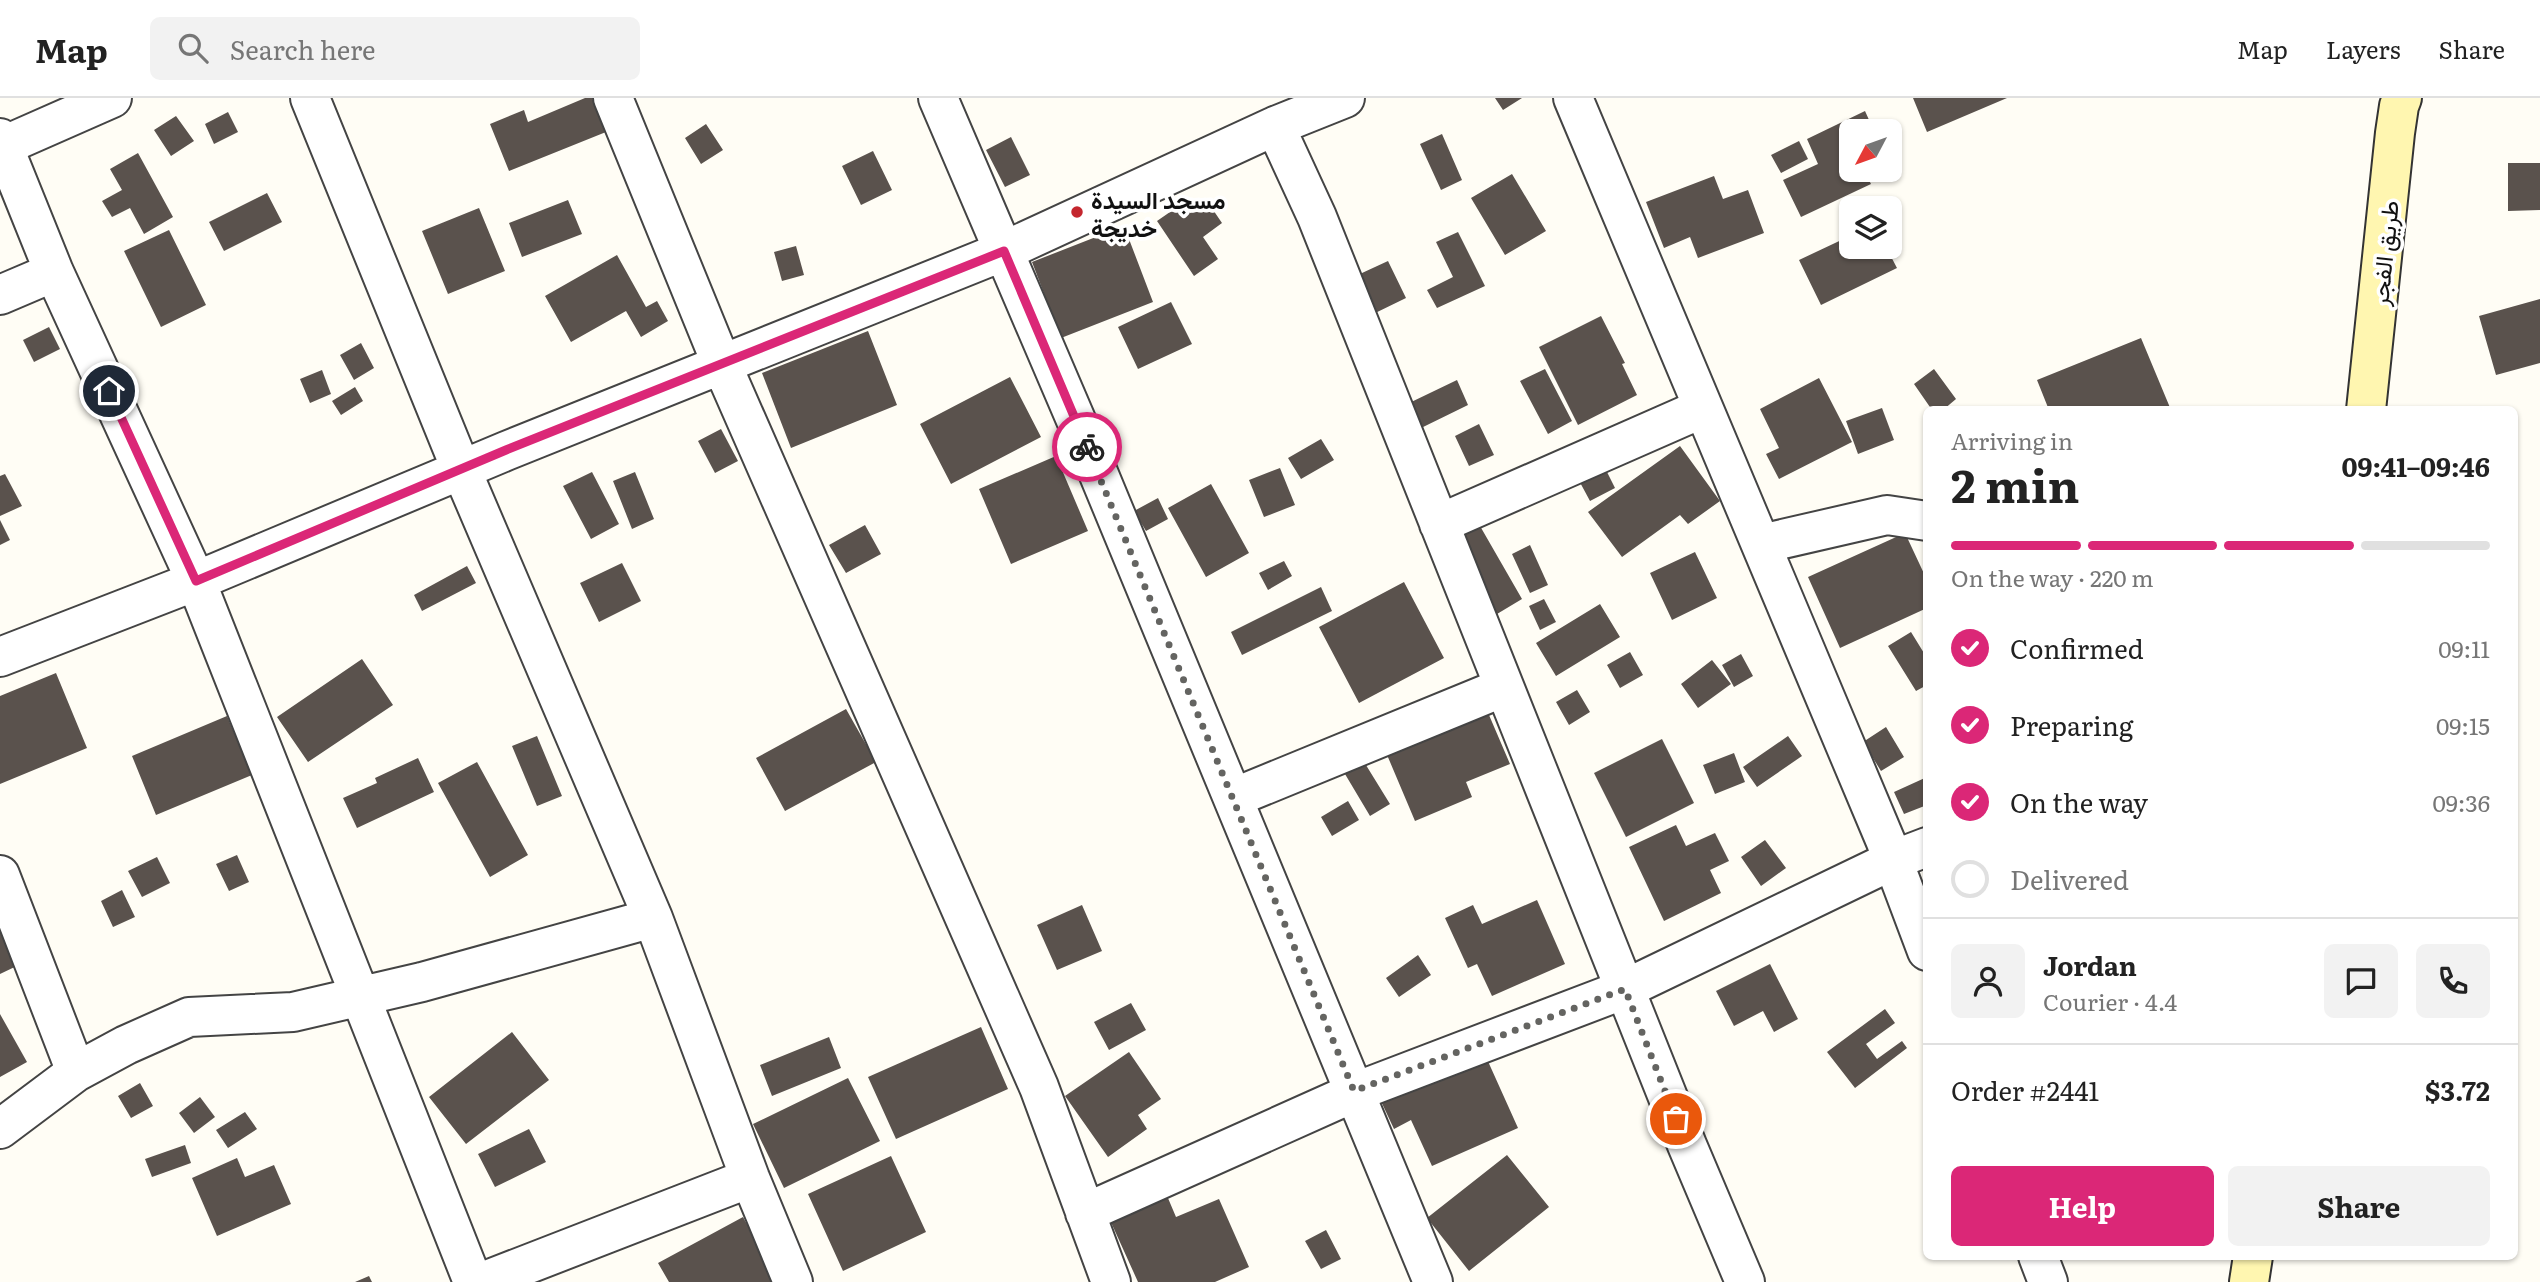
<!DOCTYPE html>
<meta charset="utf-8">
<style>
:root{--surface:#fff;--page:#f2f2f2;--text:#222;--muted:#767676;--line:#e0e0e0;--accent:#db2777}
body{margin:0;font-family:Literata,Vazirmatn,serif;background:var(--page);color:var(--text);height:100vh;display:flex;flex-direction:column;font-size:26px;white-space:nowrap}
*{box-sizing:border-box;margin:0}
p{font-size:23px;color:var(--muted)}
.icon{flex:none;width:38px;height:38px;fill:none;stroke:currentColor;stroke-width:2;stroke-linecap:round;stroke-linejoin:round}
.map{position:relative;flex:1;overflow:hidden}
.drawer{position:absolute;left:1923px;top:308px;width:595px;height:854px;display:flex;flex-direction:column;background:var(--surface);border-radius:10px;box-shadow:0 2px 5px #0004}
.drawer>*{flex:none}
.needle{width:46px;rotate:229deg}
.fabs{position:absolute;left:1839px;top:21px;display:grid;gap:14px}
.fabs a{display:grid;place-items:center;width:63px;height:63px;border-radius:10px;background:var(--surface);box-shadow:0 2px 5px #0004;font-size:35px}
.pin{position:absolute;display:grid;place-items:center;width:60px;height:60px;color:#fff;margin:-30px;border:4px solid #fff;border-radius:50%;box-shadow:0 2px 7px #0007}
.courier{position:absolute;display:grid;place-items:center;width:70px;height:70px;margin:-35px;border:5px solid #db2777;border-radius:50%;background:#fff;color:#222;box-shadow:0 2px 9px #0007}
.head em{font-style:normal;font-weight:700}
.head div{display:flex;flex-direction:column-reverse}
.head{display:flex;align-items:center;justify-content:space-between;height:119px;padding:0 28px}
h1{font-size:46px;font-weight:700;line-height:52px}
.bar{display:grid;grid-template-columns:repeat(4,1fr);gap:10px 7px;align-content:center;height:84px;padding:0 28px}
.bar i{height:9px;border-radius:5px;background:var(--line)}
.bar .selected{background:var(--accent)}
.bar p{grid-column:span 4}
.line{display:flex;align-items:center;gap:18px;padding:0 28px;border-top:2px solid var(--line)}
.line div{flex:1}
.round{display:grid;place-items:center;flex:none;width:74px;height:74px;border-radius:10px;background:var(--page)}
ol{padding:0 28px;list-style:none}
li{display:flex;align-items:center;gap:21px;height:77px}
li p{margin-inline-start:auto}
li .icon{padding:7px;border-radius:50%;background:var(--accent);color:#fff;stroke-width:4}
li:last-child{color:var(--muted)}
li i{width:38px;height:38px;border:4px solid var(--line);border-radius:50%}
.action{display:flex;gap:14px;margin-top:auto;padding:14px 28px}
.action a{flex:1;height:80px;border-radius:10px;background:var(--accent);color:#fff;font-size:28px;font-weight:700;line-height:80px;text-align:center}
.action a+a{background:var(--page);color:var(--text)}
header{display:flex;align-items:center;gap:42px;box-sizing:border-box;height:98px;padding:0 35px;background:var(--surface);border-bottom:2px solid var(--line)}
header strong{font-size:33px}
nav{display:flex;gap:38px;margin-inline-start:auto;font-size:24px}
.search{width:490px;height:63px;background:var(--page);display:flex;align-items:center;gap:18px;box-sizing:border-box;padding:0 24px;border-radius:10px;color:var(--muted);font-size:26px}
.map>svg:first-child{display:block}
.building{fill:#5a524d}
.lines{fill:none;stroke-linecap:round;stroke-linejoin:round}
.street-casing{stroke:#444;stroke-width:42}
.secondary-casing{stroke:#333;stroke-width:42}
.street{stroke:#fff;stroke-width:38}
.secondary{stroke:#fff6b0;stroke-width:38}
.done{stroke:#646461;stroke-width:7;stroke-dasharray:0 12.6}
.route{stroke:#db2777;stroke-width:9}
.poi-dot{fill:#c4262e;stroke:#fff;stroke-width:2.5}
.labels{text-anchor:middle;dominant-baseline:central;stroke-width:7;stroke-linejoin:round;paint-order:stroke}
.poi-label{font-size:24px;font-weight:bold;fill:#111;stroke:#fff;text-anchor:start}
.street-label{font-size:24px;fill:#111;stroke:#fff}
</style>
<header>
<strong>Map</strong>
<div class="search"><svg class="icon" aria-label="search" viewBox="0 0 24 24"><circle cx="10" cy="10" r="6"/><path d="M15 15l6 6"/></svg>Search here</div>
<nav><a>Map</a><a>Layers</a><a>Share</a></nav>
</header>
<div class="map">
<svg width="2540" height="1184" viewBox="0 0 2540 1184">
<rect width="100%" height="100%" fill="#fffdf5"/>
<path class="building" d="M585 0H592L606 34 509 73 490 26 524 12 528 24Z
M1495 0H1522L1503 12Z
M1913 0H2007L1927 34Z
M1865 13 1874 33H1852V72H1864L1871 86 1801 119 1783 82 1818 66 1807 41Z
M228 14 238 34 214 46 205 26Z
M176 18 194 43 171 58 154 32Z
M706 26 723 52 701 66 685 40Z
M1442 36 1462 82 1441 92 1420 46Z
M1011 39 1030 77 1005 89 986 52Z
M1799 43 1808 61 1781 75 1771 57Z
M873 53 892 92 861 107 842 68Z
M138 55 173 119 144 136 130 110 112 119 102 103 122 92 110 71Z
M2508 65H2540V112L2508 113Z
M1512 76 1546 133 1505 157 1471 100Z
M1714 78 1723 101 1748 92 1764 135 1698 160 1690 139 1664 150 1646 104Z
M267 95 282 124 224 153 209 124Z
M568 102 582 136 522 159 509 125Z
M1207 103 1222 125 1203 139 1218 161 1194 178 1157 123 1183 105 1190 115Z
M479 110 505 173 448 196 422 133Z
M1124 128 1153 204 1061 240 1032 164Z
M169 132 206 207 161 229 124 153Z
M1458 134 1485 188 1437 210 1427 192 1453 179 1436 144Z
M1852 137V149H1863L1865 152 1871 149H1886L1897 170 1821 207 1799 162Z
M796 148 804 177 782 183 774 154Z
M617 157 646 209 657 203 668 223 641 239 626 213 571 244 545 198Z
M1388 163 1406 200 1367 219 1349 181Z
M2540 201V265L2496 277 2479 218Z
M1171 204 1192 246 1138 271 1118 229Z
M1601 218 1625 265 1622 266 1637 297 1578 327 1539 249Z
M49 229 60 251 34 264 23 242Z
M868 233 897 307 791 350 762 275Z
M2141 240 2171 312H2049L2037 282Z
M361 245 374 270 354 282 340 257Z
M1545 271 1572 323 1548 336 1520 283Z
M1934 271 1956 301 1943 312H1932L1914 286Z
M322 272 331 296 310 305 300 281Z
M1010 279 1041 339 951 386 920 326Z
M1819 280 1852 344 1779 381 1766 356 1779 350 1760 311Z
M1457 282 1468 307 1417 332 1405 307Z
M355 289 363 303 341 317 332 303Z
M1882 310 1894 342 1858 356 1846 323Z
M1479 326 1494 357 1469 368 1455 338Z
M721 331 738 363 715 375 698 343Z
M1321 341 1334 362 1301 381 1288 360Z
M1680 348 1720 403 1688 426 1680 417 1622 459 1588 414Z
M1056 358 1088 433 1011 466 979 391Z
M1602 364 1615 390 1590 403 1576 377Z
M1280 370 1295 407 1264 419 1249 382Z
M592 374 619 426 591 441 563 388Z
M635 374 654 421 632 431 613 383Z
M5 376 22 408 0 418V378Z
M1211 386 1249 455 1206 479 1168 410Z
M1158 400 1168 421 1146 433 1134 413Z
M0 422 10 442 0 447Z
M865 427 881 456 846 475 829 447Z
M1480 428 1522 501 1497 516 1454 443Z
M1905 435 1927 482V510L1840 550 1808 479Z
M1530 447 1548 487 1530 495 1512 456Z
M1695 454 1717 500 1672 522 1650 475Z
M1284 463 1292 478 1268 492 1259 475Z
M622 465 641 503 599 524 580 485Z
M467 468 476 485 422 513 414 497Z
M1404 484 1444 560 1359 605 1319 529Z
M1321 489 1332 513 1242 557 1231 534Z
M1544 501 1556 524 1540 532 1529 508Z
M1600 506 1620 539 1556 578 1536 545Z
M1911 534 1927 560V587L1916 593 1888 548Z
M1630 554 1643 577 1620 590 1607 567Z
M1741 556 1753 578 1734 589 1722 567Z
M362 561 393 607 308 664 277 619Z
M1712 562 1731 586 1698 610 1681 586Z
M56 575 87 650 0 686V598Z
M1577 592 1590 614 1569 627 1556 604Z
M1483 603 1510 666 1466 684 1472 699 1415 723 1382 645Z
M846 611 876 664 785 713 756 660Z
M227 618 252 677 156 717 132 658Z
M1886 629 1904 659 1881 673 1863 644Z
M537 638 562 698 537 708 512 648Z
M1788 638 1802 658 1757 689 1743 669Z
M1662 641 1694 705 1626 739 1594 675Z
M1734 655 1745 684 1715 696 1703 667Z
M1361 659 1390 706 1370 718 1342 671Z
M418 660 434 694 357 730 343 700 377 685 375 680Z
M477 664 528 757 490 779 438 685Z
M1927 679V707L1904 716 1894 694Z
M1348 703 1359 722 1332 738 1321 719Z
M1676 727 1686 748 1715 735 1729 763 1710 772 1721 795 1664 823 1629 749Z
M1765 742 1786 770 1761 788 1741 759Z
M237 757 249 784 229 793 216 766Z
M157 759 170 785 142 799 128 773Z
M122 792 135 819 113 829 101 803Z
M1537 802 1565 866 1492 898 1477 866 1468 870 1445 820 1473 807 1482 826Z
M1082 807 1102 853 1057 872 1037 827Z
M0 816 23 865 0 876Z
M1418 857 1431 877 1399 899 1386 880Z
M1770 866 1798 921 1774 934 1763 913 1734 928 1716 893Z
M1131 905 1146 932 1109 952 1094 924Z
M1885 911 1895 925 1866 946 1877 961 1902 943 1907 950 1855 990 1827 954Z
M0 916 27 964 0 979Z
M981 929 1008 991 896 1041 868 979Z
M512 934 549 982 466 1046 429 999Z
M829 939 841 970 772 998 760 967Z
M1482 950 1518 1030 1432 1068 1411 1022 1394 1031 1379 999Z
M1129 954 1161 1001 1138 1017 1147 1031 1108 1059 1065 998Z
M848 980 880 1043 784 1090 753 1026Z
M140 985 153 1008 131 1020 118 998Z
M200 999 215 1019 194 1035 179 1015Z
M245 1014 257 1031 228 1050 216 1032Z
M529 1031 546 1064 495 1089 478 1056Z
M185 1047 191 1065 152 1079 145 1061Z
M1507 1057 1549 1109 1469 1173 1427 1120Z
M891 1058 926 1134 843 1173 808 1096Z
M237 1060 245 1079 274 1067 291 1106 217 1138 192 1080Z
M1162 1086 1176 1119 1219 1101 1249 1169 1215 1184H1138L1105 1111Z
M743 1119 778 1184H669L658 1165Z
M1326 1132 1341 1161 1321 1171 1305 1143Z
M369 1178 372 1184H355Z"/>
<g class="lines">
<g class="street-casing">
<path id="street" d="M310 0 461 371 653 820 750 1080 793 1184
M613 0 722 267 1039 989 1111 1184
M938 0 1085 343 1433 1184
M1573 0 1886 744 1927 853
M1275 28 1317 119 1687 1047 1745 1184
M0 40 54 174 196 483 473 1184
M3 48 112 0
M0 197 54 174
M1439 426 1703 310
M1761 446 1887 417 1927 423
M0 559 196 483 506 353 1004 153 1275 28 1345 0
M1233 700 1504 589
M0 777 76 974
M0 1031 76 974 126 947 189 919 293 914 422 884 653 820
M1085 1115 1355 994 1625 891 1893 762 1927 749
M2038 1158 2048 1184
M482 1184 750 1080"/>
</g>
<g class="secondary-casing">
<path id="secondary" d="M2366 312 2395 35 2399 8 2402 0
M2249 1184 2253 1158"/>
</g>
<use href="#street" class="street"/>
<use href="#secondary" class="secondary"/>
</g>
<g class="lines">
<path class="done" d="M1087 349 1354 993 1625 891 1676 1021"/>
<path class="route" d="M109 293 196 483 506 352 1004 153 1087 349"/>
</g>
<circle class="poi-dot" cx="1077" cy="114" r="7"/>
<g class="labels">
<g class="poi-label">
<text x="1091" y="100">مسجد السيدة<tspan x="1091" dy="28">خديجة</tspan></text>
</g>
<g class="street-label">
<text transform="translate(2383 155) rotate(-84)">طريق الفجر</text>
</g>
</g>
</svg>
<div class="fabs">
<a><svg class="needle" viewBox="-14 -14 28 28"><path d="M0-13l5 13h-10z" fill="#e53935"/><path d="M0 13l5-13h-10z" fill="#767676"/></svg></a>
<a><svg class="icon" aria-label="layers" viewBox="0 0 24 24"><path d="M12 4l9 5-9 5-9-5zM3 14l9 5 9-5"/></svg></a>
</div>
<div class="pin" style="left:1676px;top:1021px;background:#ea580c"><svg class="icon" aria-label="bag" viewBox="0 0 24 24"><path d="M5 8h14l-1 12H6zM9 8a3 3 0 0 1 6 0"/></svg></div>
<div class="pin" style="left:109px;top:293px;background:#1f2937"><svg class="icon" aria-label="home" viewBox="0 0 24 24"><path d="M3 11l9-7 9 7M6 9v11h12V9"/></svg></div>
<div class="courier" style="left:1087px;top:349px"><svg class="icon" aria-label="bike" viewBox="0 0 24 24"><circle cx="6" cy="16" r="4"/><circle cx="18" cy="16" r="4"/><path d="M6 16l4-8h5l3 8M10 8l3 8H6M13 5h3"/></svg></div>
<section class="drawer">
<div class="head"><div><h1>2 min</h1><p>Arriving in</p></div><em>09:41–09:46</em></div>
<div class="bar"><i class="selected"></i><i class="selected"></i><i class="selected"></i><i></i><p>On the way · 220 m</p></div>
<ol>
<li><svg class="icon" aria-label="check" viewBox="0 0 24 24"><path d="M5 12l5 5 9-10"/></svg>Confirmed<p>09:11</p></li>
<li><svg class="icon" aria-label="check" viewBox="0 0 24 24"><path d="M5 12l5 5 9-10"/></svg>Preparing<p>09:15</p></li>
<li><svg class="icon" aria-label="check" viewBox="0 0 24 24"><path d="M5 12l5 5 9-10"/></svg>On the way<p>09:36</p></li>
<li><i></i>Delivered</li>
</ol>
<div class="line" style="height:126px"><a class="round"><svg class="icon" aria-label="person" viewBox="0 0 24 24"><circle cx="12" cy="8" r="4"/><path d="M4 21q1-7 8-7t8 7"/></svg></a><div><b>Jordan</b><p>Courier · 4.4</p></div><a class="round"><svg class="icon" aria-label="chat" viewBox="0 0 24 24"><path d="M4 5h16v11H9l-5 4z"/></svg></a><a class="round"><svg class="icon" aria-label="phone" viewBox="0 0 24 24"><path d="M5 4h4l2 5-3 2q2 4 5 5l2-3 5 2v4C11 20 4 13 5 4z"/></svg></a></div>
<div class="line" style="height:91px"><div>Order #2441</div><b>$3.72</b></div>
<div class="action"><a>Help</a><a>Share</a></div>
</section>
</div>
